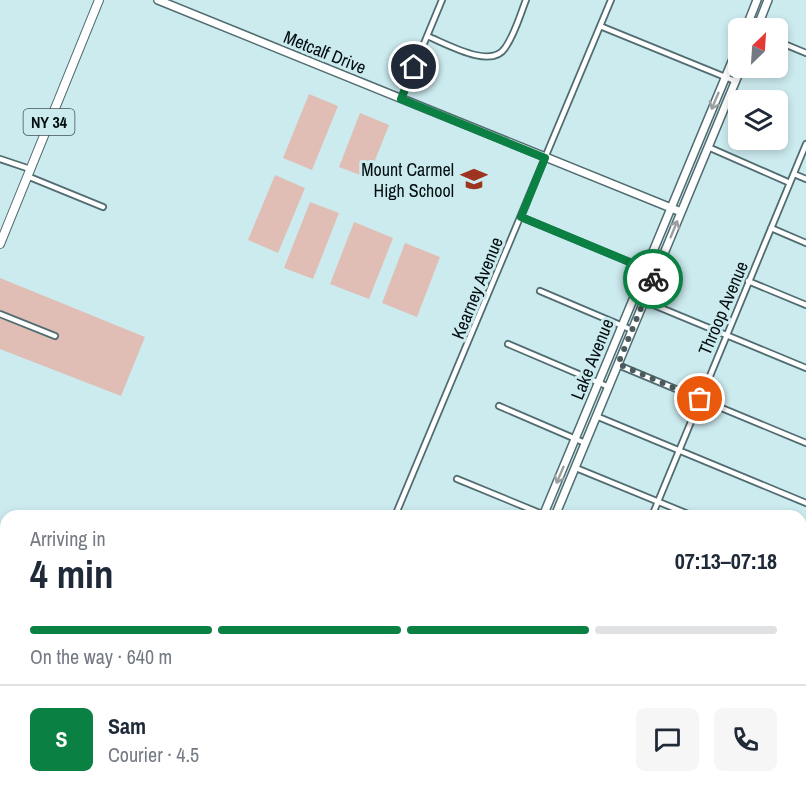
<!DOCTYPE html>
<meta charset="utf-8">
<style>
:root{--surface:#fff;--page:#f6f6f7;--text:#1f2937;--muted:#747a83;--line:#e0e1e3;--accent:#0b8043}
body{margin:0;font-family:"Archivo Narrow",sans-serif;background:var(--page);color:var(--text);height:100vh;display:flex;flex-direction:column;font-size:22px;white-space:nowrap}
*{box-sizing:border-box;margin:0}
p{font-size:20px;color:var(--muted)}
.icon{flex:none;width:33px;height:33px;fill:none;stroke:currentColor;stroke-width:2;stroke-linecap:round;stroke-linejoin:round}
.map{position:relative;flex:1;overflow:hidden}
.panel{position:absolute;left:0px;top:510px;width:807px;height:296px;display:flex;flex-direction:column;background:var(--surface);border-radius:18px 18px 0 0;box-shadow:0 3px 9px #0003}
.panel>*{flex:none}
.needle{width:39px;rotate:25deg}
.tools{position:absolute;left:728px;top:18px;display:grid;gap:12px}
.tools a{display:grid;place-items:center;width:60px;height:60px;border-radius:9px;background:var(--surface);box-shadow:0 3px 9px #0003;font-size:30px}
.pin{position:absolute;display:grid;place-items:center;width:51px;height:51px;color:#fff;margin:-26px;border:3px solid #fff;border-radius:50%;box-shadow:0 2px 6px #0007}
.courier{position:absolute;display:grid;place-items:center;width:60px;height:60px;margin:-30px;border:4px solid #0b8043;border-radius:50%;background:#fff;color:#222;box-shadow:0 2px 8px #0007}
.head em{font-style:normal;font-weight:700}
.head div{display:flex;flex-direction:column-reverse}
.head{display:flex;align-items:center;justify-content:space-between;height:102px;padding:0 30px}
h1{font-size:39px;font-weight:700;line-height:45px}
.bar{display:grid;grid-template-columns:repeat(4,1fr);gap:9px 6px;align-content:center;height:72px;padding:0 30px}
.bar i{height:8px;border-radius:4px;background:var(--line)}
.bar .selected{background:var(--accent)}
.bar p{grid-column:span 4}
.line{display:flex;align-items:center;gap:15px;padding:0 30px;border-top:2px solid var(--line)}
.line div{flex:1}
.round{display:grid;place-items:center;flex:none;width:63px;height:63px;border-radius:9px;background:var(--page)}
.map>svg:first-child{display:block}
.green{fill:#e0beb6}
.water{fill:#85b8c0;stroke:#5e858b;stroke-width:1.5}
.lines{fill:none;stroke-linecap:round;stroke-linejoin:round}
.street-casing{stroke:#516c70;stroke-width:8}
.secondary-casing{stroke:#516c70;stroke-width:10}
.primary-casing{stroke:#516c70;stroke-width:10}
.street{stroke:#fff;stroke-width:4.5}
.secondary{stroke:#fff;stroke-width:7}
.primary{stroke:#fff;stroke-width:8}
.oneway{stroke:#9b9f9f}
.done{stroke:#4a5b5d;stroke-width:6;stroke-dasharray:0 10.8}
.route{stroke:#0b8043;stroke-width:8}
.labels{text-anchor:middle;dominant-baseline:central;stroke-width:6;stroke-linejoin:round;paint-order:stroke}
.shield{fill:#ccebef;stroke:#405052;stroke-width:1.5}
.shield-label{font-size:16px;font-weight:bold;fill:#040e0f}
.street-label{font-size:18px;fill:#040e0f;stroke:#ccebef}
.poi-label{font-size:18px;fill:#040e0f;stroke:#ccebef;text-anchor:end}
</style>
<div class="map">
<svg width="806" height="805" viewBox="0 0 806 805">
<rect width="100%" height="100%" fill="#ccebef"/>
<path class="green" d="M309 94 338 106 312 170 283 158Z
M360 113 389 125 368 178 339 167Z
M275 175 305 188 278 253 248 240Z
M310 202 339 213 313 279 284 268Z
M354 222 393 238 369 299 330 284Z
M405 243 440 257 417 317 382 303Z
M0 278 145 337 121 396 0 349Z
M801 676 806 677V745L805 741 801 740Z
M440 800H555L557 805H452Z"/>
<path class="water" d="M806 776V804L772 805 776 800H801V779Z"/>
<g class="lines">
<g class="street-casing">
<path id="street" d="M600 26 735 81
M427 36C445 43 491 70 505 48 515 34 520 15 526 0
M777 41 806 53
M401 99 442 0
M708 147 790 183
M0 159 30 169
M794 174 806 179
M27 176 103 207
M521 217 656 273
M771 228 806 243
M748 281 806 305
M540 291 632 330
M644 301 806 368
M0 314 55 336
M508 344 609 387
M618 365 806 443
M499 406 585 443
M596 416 806 503
M576 468 693 516
M457 479 547 516
M395 516 611 0
M652 516 806 144
M801 561 806 563
M801 622 806 624"/>
</g>
<g class="secondary-casing">
<path id="secondary" d="M158 0 681 212
M746 28 757 0
M757 28 768 0
M543 516 738 47
M555 516 741 68
M561 800 563 805
M568 800 570 805"/>
</g>
<g class="primary-casing">
<path id="primary" d="M0 244 99 0"/>
</g>
<use href="#street" class="street"/>
<use href="#secondary" class="secondary"/>
<use href="#primary" class="primary"/>
</g>
<defs><path id="oneway-shaft" d="M-6 0H5M1.5-3L5.5 0L1.5 3" fill="none" stroke-width="1.6" stroke-linecap="round" stroke-linejoin="round" transform="scale(1.5)"/></defs>
<g class="oneway">
<use href="#oneway-shaft" transform="translate(715 101) rotate(113)"/>
<use href="#oneway-shaft" transform="translate(674 229) rotate(-68)"/>
<use href="#oneway-shaft" transform="translate(560 475) rotate(113)"/>
</g>
<g class="lines">
<path class="done" d="M653 279 618 364 700 399"/>
<path class="route" d="M414 67 401 99 545 158 521 217 656 273 653 279"/>
</g>
<defs>
<g id="school-bare" transform="scale(2.07)"><path d="M0-5L7-2L0 1L-7-2ZM-4 1L0 2.5L4 1V4Q0 6-4 4Z" fill="#9e341f" stroke="#ccebef" stroke-width="2.5" paint-order="stroke"/></g>
</defs>
<g fill-rule="evenodd">
<use href="#school-bare" x="474" y="179"/>
</g>
<g class="labels">
<rect class="shield" x="23.5" y="109" width="51" height="26" rx="4.5"/>
<g class="shield-label">
<text x="49" y="122">NY 34</text>
</g>
<g class="street-label">
<text transform="translate(325 52) rotate(22)">Metcalf Drive</text>
<text transform="translate(477 288) rotate(-68)">Kearney Avenue</text>
<text transform="translate(723 308) rotate(-67)">Throop Avenue</text>
<text transform="translate(592 359) rotate(-68)">Lake Avenue</text>
</g>
<g class="poi-label">
<text x="454" y="169">Mount Carmel<tspan x="454" dy="21">High School</tspan></text>
</g>
</g>
</svg>
<div class="tools">
<a><svg class="needle" viewBox="-14 -14 28 28"><path d="M0-13l5 13h-10z" fill="#e53935"/><path d="M0 13l5-13h-10z" fill="#747a83"/></svg></a>
<a><svg class="icon" aria-label="layers" viewBox="0 0 24 24"><path d="M12 4l9 5-9 5-9-5zM3 14l9 5 9-5"/></svg></a>
</div>
<div class="pin" style="left:700px;top:399px;background:#ea580c"><svg class="icon" aria-label="bag" viewBox="0 0 24 24"><path d="M5 8h14l-1 12H6zM9 8a3 3 0 0 1 6 0"/></svg></div>
<div class="pin" style="left:414px;top:67px;background:#1f2937"><svg class="icon" aria-label="home" viewBox="0 0 24 24"><path d="M3 11l9-7 9 7M6 9v11h12V9"/></svg></div>
<div class="courier" style="left:653px;top:279px"><svg class="icon" aria-label="bike" viewBox="0 0 24 24"><circle cx="6" cy="16" r="4"/><circle cx="18" cy="16" r="4"/><path d="M6 16l4-8h5l3 8M10 8l3 8H6M13 5h3"/></svg></div>
<section class="panel">
<div class="head"><div><h1>4 min</h1><p>Arriving in</p></div><em>07:13–07:18</em></div>
<div class="bar"><i class="selected"></i><i class="selected"></i><i class="selected"></i><i></i><p>On the way · 640 m</p></div>
<div class="line" style="height:108px"><b class="round" style="background:var(--accent);color:#fff">S</b><div><b>Sam</b><p>Courier · 4.5</p></div><a class="round"><svg class="icon" aria-label="chat" viewBox="0 0 24 24"><path d="M4 5h16v11H9l-5 4z"/></svg></a><a class="round"><svg class="icon" aria-label="phone" viewBox="0 0 24 24"><path d="M5 4h4l2 5-3 2q2 4 5 5l2-3 5 2v4C11 20 4 13 5 4z"/></svg></a></div>
</section>
</div>
